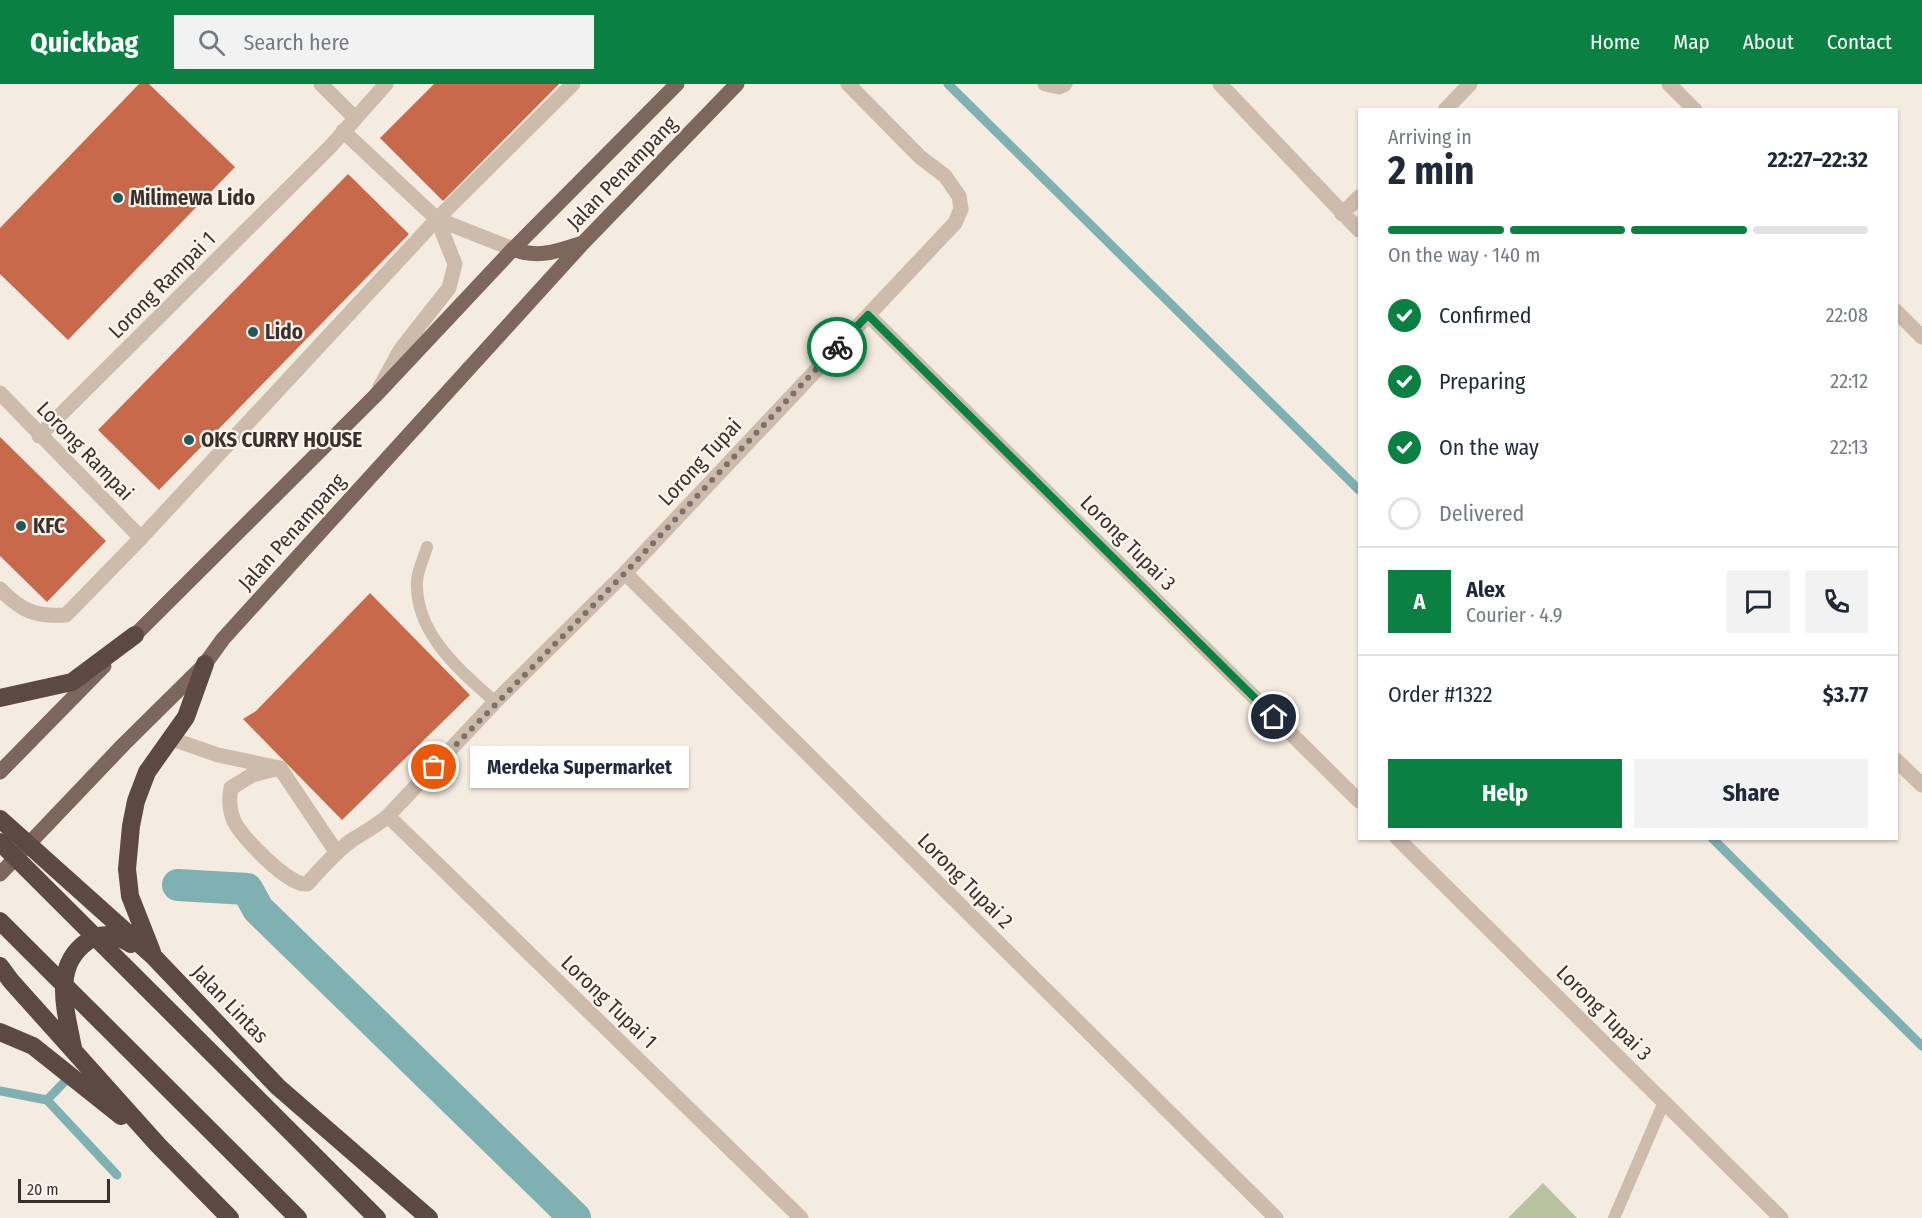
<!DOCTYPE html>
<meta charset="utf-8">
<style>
:root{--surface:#fff;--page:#f2f2f3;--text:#1f2937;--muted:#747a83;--line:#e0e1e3;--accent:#0b8043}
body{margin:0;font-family:"Fira Sans Condensed",sans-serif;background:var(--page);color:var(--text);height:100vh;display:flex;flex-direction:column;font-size:22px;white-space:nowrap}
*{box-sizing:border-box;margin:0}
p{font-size:20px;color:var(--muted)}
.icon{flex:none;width:33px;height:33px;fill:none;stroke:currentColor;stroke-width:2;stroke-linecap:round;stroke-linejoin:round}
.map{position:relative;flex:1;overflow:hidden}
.sheet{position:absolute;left:1358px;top:24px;width:540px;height:732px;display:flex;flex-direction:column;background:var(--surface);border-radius:0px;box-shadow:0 2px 4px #0004}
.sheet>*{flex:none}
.scale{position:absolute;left:18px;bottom:15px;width:92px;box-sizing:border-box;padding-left:6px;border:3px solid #3b302b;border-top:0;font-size:16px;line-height:21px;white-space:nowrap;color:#3b302b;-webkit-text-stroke:4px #fbf5ee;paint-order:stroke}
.pin{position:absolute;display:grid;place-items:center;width:51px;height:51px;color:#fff;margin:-26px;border:3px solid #fff;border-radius:50%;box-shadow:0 2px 6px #0007}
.courier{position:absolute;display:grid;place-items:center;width:60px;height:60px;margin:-30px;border:4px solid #0b8043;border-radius:50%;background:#fff;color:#222;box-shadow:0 2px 8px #0007}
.bubble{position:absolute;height:42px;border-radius:0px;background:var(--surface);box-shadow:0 2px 4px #0004;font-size:20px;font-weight:700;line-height:42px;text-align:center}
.overview em{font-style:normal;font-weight:700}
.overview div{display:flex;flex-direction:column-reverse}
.overview{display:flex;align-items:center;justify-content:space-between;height:102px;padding:0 30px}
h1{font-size:39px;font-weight:700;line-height:45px}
.bar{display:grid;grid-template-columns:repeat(4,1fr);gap:9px 6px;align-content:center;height:72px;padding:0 30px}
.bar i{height:8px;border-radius:4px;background:var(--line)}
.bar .current{background:var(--accent)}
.bar p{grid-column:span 4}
.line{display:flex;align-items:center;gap:15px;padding:0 30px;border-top:2px solid var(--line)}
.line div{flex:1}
.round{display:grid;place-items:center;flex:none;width:63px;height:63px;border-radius:0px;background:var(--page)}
ol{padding:0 30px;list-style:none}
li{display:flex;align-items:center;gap:18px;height:66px}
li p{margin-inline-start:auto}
li .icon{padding:6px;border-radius:50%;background:var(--accent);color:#fff;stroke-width:4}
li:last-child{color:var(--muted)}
li i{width:33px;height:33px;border:3px solid var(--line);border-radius:50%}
.action{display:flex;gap:12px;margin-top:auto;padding:12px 30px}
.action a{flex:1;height:69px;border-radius:0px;background:var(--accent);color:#fff;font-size:24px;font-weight:700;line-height:69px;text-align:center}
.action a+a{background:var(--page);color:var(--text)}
header{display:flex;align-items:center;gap:36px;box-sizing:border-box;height:84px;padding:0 30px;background:var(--accent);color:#fff}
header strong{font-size:28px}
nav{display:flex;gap:33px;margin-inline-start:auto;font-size:21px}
.search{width:420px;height:54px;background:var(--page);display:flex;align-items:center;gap:15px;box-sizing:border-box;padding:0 21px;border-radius:0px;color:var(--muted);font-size:22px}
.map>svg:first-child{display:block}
.green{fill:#b8c4a0}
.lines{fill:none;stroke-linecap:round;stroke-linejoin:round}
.stream{stroke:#7fb0b2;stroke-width:9}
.canal{stroke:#7fb0b2;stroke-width:32}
.building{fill:#c8694b}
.lane{stroke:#cdbbac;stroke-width:12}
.street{stroke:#cdbbac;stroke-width:15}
.primary{stroke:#7d675c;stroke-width:15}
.highway{stroke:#5c4a42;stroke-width:18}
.highway-bridge{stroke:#5c4a42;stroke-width:18}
.done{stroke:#7c716b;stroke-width:6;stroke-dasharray:0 10.8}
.route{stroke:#0b8043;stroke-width:8}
.poi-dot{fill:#1f5a5e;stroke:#fbf5ee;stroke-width:2}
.labels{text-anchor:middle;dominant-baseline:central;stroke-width:4.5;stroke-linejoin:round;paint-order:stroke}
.street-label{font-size:21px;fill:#3b302b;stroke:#fbf5ee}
.poi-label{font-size:21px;font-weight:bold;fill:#3b302b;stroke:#fbf5ee;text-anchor:start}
</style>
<header>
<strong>Quickbag</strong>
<div class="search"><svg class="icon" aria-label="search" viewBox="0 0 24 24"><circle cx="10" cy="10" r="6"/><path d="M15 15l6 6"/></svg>Search here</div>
<nav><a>Home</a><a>Map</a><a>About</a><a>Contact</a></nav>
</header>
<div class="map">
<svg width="1922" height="1134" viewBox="0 0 1922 1134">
<rect width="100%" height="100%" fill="#f4ebe1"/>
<path class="green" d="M1543 1099 1577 1134H1508Z"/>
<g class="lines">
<path class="stream" d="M948 0 1359 406
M1712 754 1922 962
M0 1007 47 1016 71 991
M47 1016 117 1091"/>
<path class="canal" d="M178 801 247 805 258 825 575 1134"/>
</g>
<path class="building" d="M139 0H149L235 83 68 256 0 190V144Z
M434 0H559L443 117 380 54Z
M348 90 409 150 159 406 98 346Z
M0 353 106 457 47 518 0 472Z
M370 509 470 611 342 736 243 635 256 627Z"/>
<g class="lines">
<path class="lane" d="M427 463C424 474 417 487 417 498 415 550 461 587 495 618
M1614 1134 1664 1018"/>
<path class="street" d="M321 0 354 33
M1045 0 1059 3 1065 0
M1220 0 1359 146
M1669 0 1695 26
M1445 26 1470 0
M343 47 437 135 513 165
M1342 130 1359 113
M1896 227 1922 253
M868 231 1359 717
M380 303 401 265 449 204 455 180 437 135
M0 309 141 454
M39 352 330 63 386 0
M625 489 1276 1134
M0 505C22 527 35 533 66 531L141 454 437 135 573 0
M169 654 218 671 280 684 337 769
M1896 676 1922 701
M280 684 252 691 231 704C229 715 229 726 234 737 241 753 290 803 307 800 321 785 335 768 352 756 365 748 376 742 388 732L495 618 625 489 955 139 961 125 959 112 945 92 920 73 848 0
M388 732 801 1134
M1397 754 1781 1134"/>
<path class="primary" d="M513 165C538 175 558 167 582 159
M128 558 375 312 513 165 677 0
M0 688 104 582
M0 790 124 660 205 580 223 555 583 159 737 0"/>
<path class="highway" d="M0 614 72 598 135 551
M0 735 153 872 278 1003 429 1134
M152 868 130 812 127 785 131 742 136 717 147 688 186 633 205 580
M0 882 11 897 158 1061 230 1134
M0 948 33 962 121 1032
M73 964C66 927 51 882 88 857 102 847 118 852 131 860"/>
<path class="highway-bridge" d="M0 758 377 1134
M0 837 298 1134"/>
</g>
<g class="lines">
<path class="done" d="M434 683 625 489 837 263"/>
<path class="route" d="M837 263 868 231 1274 633"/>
</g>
<g class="poi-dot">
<circle cx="118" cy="114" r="6"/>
<circle cx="253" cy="248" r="6"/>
<circle cx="189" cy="356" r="6"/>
<circle cx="21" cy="442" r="6"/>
</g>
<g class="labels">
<g class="street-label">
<text transform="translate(622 89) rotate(-46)">Jalan Penampang</text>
<text transform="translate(162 201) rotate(-45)">Lorong Rampai 1</text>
<text transform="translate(85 367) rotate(46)">Lorong Rampai</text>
<text transform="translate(700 378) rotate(-47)">Lorong Tupai</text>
<text transform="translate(292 448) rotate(-48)">Jalan Penampang</text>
<text transform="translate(1128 459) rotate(45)">Lorong Tupai 3</text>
<text transform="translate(965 797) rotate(45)">Lorong Tupai 2</text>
<text transform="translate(609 918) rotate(44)">Lorong Tupai 1</text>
<text transform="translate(230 920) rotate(46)">Jalan Lintas</text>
<text transform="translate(1604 929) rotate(45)">Lorong Tupai 3</text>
</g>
<g class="poi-label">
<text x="130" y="114">Milimewa Lido</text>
<text x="265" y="248">Lido</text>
<text x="201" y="356">OKS CURRY HOUSE</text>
<text x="33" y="442">KFC</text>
</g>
</g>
</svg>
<div class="scale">20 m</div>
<div class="pin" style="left:434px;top:683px;background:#ea580c"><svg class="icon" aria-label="bag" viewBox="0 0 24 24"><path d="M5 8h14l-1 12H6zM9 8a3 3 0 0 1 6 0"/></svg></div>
<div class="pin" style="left:1274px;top:633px;background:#1f2937"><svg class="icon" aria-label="home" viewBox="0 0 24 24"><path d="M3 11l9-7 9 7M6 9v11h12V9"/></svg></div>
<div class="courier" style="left:837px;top:263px"><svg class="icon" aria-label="bike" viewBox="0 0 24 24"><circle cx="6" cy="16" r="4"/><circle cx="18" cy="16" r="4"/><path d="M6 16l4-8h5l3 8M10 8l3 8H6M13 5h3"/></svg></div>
<div class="bubble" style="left:470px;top:662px;width:219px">Merdeka Supermarket</div>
<section class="sheet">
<div class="overview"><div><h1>2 min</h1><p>Arriving in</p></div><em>22:27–22:32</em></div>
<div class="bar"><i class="current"></i><i class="current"></i><i class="current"></i><i></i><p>On the way · 140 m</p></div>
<ol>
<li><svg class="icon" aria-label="check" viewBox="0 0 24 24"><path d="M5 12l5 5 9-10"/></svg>Confirmed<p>22:08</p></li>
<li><svg class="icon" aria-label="check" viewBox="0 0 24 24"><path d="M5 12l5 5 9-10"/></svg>Preparing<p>22:12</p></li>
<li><svg class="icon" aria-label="check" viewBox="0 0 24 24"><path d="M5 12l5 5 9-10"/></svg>On the way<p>22:13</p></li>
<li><i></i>Delivered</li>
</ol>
<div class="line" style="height:108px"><b class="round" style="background:var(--accent);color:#fff">A</b><div><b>Alex</b><p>Courier · 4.9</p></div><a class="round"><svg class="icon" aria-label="chat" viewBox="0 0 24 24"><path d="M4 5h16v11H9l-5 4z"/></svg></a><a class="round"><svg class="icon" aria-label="phone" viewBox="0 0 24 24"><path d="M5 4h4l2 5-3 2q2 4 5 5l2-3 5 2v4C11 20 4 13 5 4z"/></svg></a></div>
<div class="line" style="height:78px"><div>Order #1322</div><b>$3.77</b></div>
<div class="action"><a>Help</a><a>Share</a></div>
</section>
</div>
